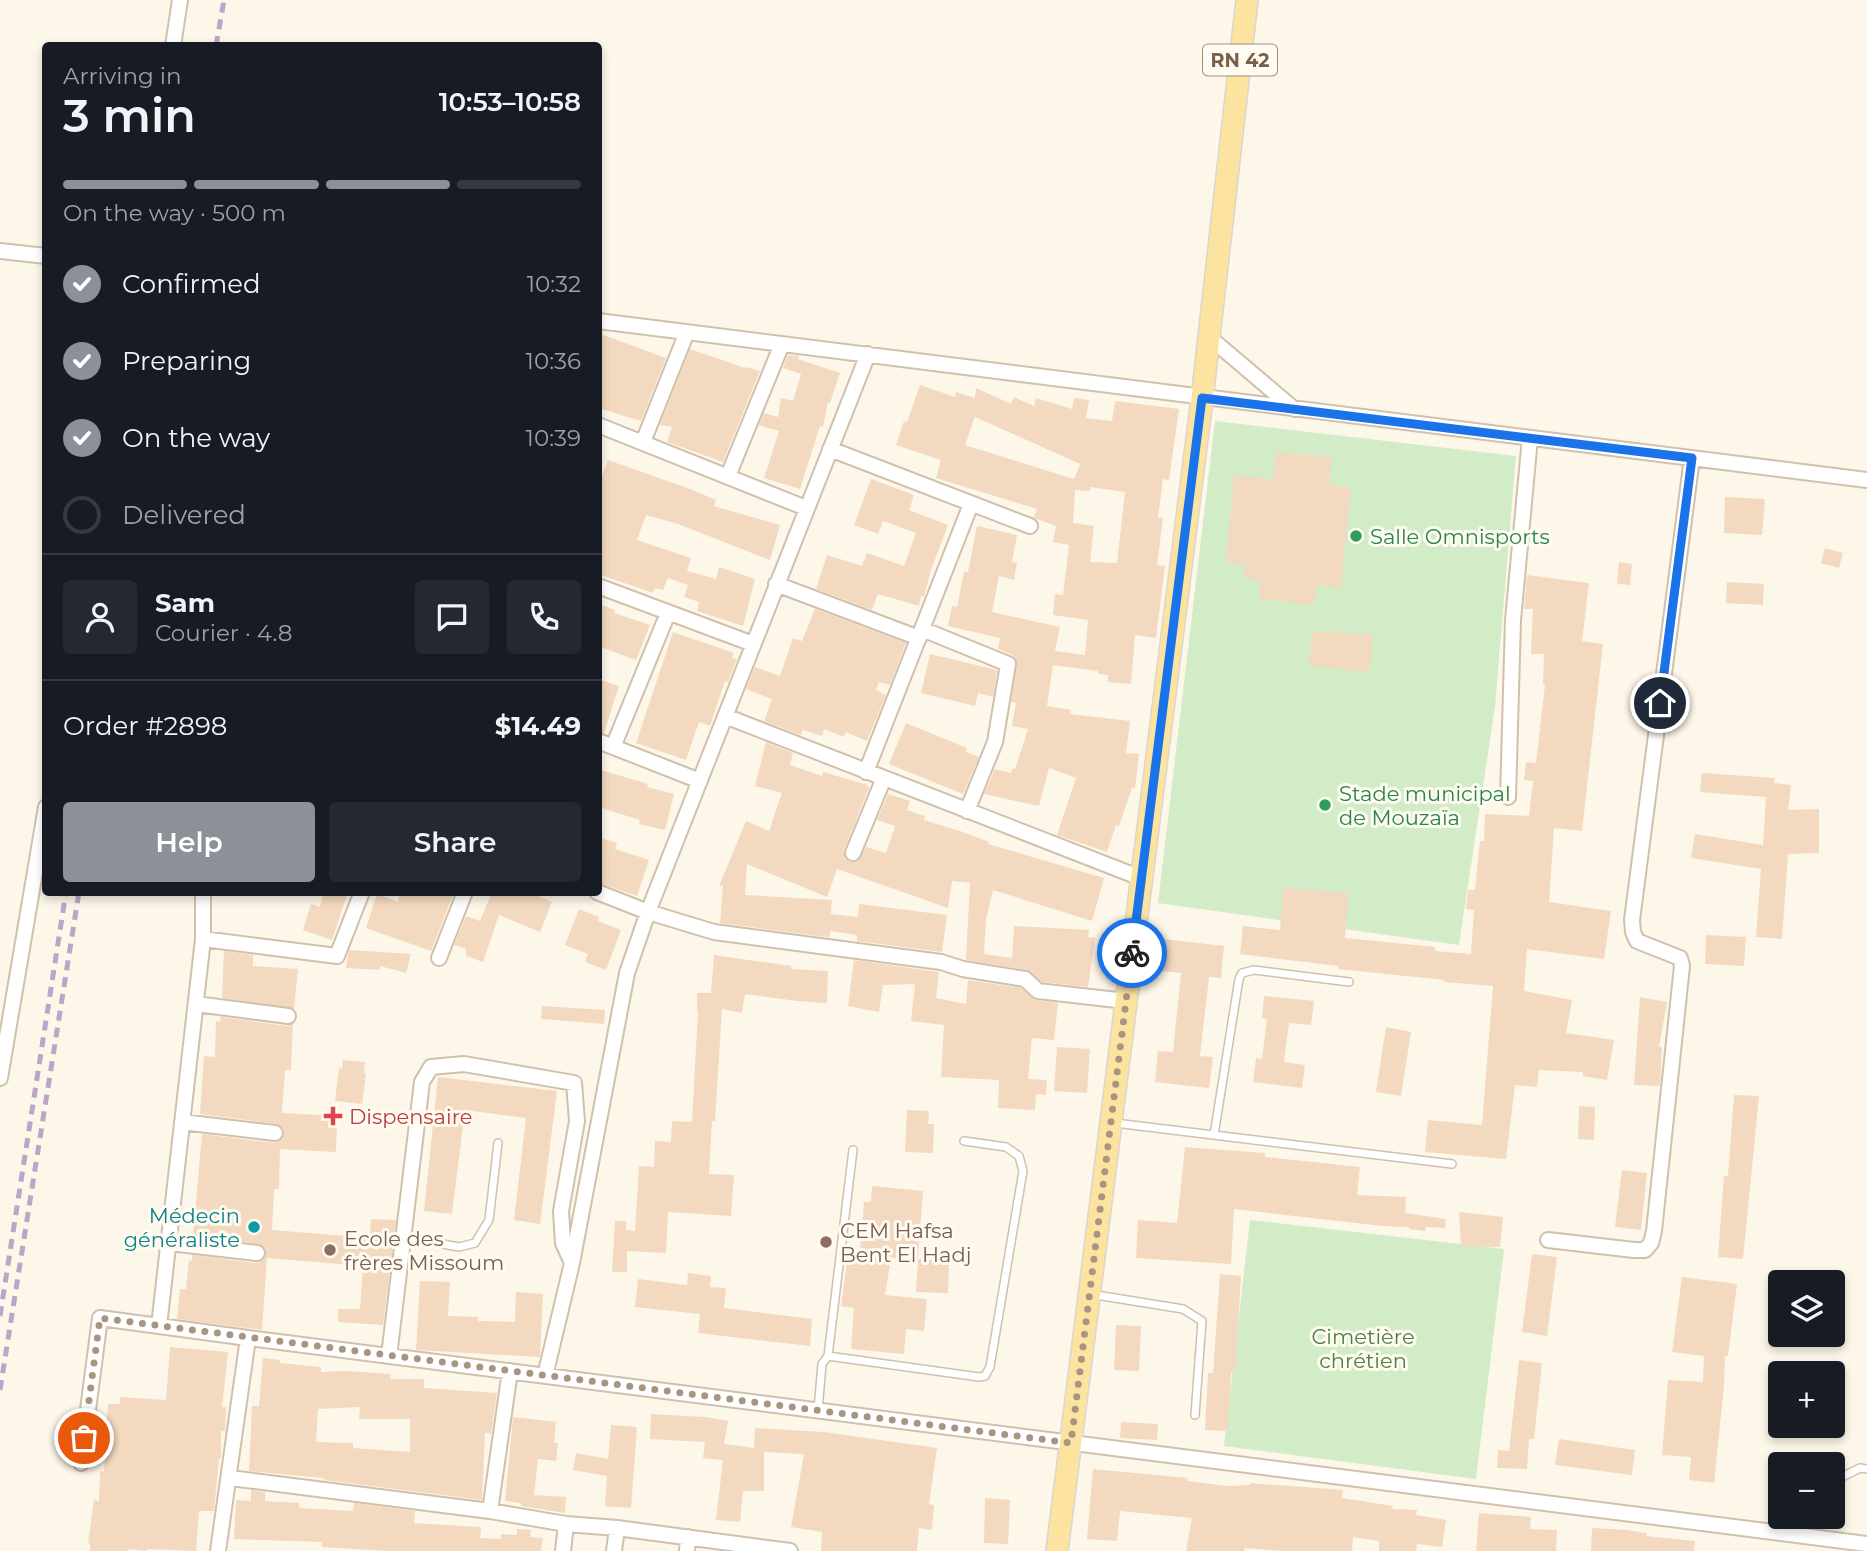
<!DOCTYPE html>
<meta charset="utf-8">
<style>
:root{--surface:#171b24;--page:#242831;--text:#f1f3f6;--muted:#9ea1a6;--line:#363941;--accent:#8c9099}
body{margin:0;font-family:Montserrat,sans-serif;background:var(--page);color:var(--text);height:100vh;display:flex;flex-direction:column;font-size:26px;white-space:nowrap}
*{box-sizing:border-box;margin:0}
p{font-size:23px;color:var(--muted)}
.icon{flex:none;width:38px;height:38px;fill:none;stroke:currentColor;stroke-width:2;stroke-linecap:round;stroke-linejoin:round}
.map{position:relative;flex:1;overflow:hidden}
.drawer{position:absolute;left:42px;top:42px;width:560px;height:854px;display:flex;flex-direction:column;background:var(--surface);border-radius:7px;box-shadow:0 4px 10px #0003}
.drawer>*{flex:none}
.tools{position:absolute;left:1768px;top:1270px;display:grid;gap:14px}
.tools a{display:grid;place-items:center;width:77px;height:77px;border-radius:7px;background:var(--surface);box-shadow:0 4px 10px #0003;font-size:35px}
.pin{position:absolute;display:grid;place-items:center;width:60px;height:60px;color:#fff;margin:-30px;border:4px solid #fff;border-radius:50%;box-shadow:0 2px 7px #0007}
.courier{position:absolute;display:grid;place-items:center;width:70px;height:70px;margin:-35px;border:5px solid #1a73e8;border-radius:50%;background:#fff;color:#222;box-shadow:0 2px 9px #0007}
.summary em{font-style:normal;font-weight:600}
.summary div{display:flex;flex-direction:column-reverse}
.summary{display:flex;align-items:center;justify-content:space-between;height:119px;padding:0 21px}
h1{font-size:46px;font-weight:600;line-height:52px}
.bar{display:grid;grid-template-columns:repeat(4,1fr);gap:10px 7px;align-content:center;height:84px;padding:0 21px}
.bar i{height:9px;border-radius:5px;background:var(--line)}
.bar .current{background:var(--accent)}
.bar p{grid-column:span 4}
.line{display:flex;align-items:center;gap:18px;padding:0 21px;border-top:2px solid var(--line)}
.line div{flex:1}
.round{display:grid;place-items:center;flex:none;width:74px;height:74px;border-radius:7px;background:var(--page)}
ol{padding:0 21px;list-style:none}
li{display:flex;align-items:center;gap:21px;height:77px}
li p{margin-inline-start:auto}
li .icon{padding:7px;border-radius:50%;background:var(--accent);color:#fff;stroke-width:4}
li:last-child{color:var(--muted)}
li i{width:38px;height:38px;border:4px solid var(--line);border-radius:50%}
.button{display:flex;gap:14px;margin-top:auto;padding:14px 21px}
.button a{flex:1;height:80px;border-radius:7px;background:var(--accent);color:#fff;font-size:28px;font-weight:600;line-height:80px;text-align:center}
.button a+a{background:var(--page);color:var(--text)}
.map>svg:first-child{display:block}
.green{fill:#d1ecc6}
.building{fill:#f3d9bf;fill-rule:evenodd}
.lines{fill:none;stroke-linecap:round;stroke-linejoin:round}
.lane-casing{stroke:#d0c0ad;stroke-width:10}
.street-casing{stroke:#d0c0ad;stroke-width:18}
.primary-casing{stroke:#dcd6d0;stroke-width:24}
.lane{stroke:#fff;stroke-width:7}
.street{stroke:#fff;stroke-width:14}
.primary{stroke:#fce3a0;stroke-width:21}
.rail{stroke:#bca5c8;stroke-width:5;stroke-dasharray:10 7;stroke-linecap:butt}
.done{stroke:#a79582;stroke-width:7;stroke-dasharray:0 12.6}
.route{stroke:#1a73e8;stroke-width:9}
.leisure-dot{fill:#2e9e5b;stroke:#fffbf0;stroke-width:2.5}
.health-dot{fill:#e0444e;stroke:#fffbf0;stroke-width:2.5}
.culture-dot{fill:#0f9aa8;stroke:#fffbf0;stroke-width:2.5}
.education-dot{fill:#8d6e63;stroke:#fffbf0;stroke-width:2.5}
.labels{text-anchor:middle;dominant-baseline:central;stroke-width:6;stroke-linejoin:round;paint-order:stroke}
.shield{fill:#fffbf0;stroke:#a18e7c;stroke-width:2}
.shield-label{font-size:19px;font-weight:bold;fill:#79604b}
.leisure-label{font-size:21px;fill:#27864d;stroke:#fffbf0;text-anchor:start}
.health-label{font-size:21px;fill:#be3a42;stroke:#fffbf0;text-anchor:start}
.culture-label{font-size:21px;fill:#0d838f;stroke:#fffbf0;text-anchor:end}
.education-label{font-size:21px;fill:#785e54;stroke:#fffbf0;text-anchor:start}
.park-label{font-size:21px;fill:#4e7f42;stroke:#fffbf0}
</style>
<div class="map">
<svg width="1867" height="1551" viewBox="0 0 1867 1551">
<rect width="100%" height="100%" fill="#fdf7e9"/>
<path class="green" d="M1215 421 1516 456 1495 706 1459 945 1158 903Z
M1250 1220 1504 1249 1476 1479 1224 1446Z"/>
<path class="building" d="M598 333 666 358 641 421 598 408Z
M690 349 745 368 746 367 760 371 723 462 667 442 672 427 660 425Z
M788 355 799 356 798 359 840 373 830 403 828 402 823 427 820 426 800 489 764 478 779 431 759 425 764 413 778 417 781 398 793 401 801 374 783 368Z
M920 385 955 397 956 392 975 398 976 388 1011 404 1014 397 1034 406 1036 398 1072 409 1074 398 1089 400 1086 418 1112 421 1115 401 1179 409 1169 480 1163 479 1158 518H1163L1157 565 1165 566 1156 638 1135 635 1131 684 1108 682V675L1098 674V671L1053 665 1047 706 1071 710 1070 714 1130 721 1126 753 1139 754 1135 788H1132L1119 826 1116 825 1107 852 1057 835 1076 778 1049 768 1039 806 984 794 995 769 1011 773 1012 769H1015L1028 729 1012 726 1016 703 1011 702 1017 662 1012 655 998 649 1000 638 948 626 952 606 957 607 964 572H968L977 526 1017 535 1012 562 1017 563 1014 580 999 576 992 612 1060 627 1055 651 1085 655 1088 620 1053 615 1055 594 1063 595 1069 545 1053 542 1056 526 1034 518 1037 509 936 478 941 460 896 445 904 421 907 422ZM975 417 1080 464 1074 479 965 445ZM1090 487 1125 492 1117 563 1090 562 1094 526 1073 523 1075 490 1090 491Z
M1276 452 1332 458 1329 485 1351 487 1341 588 1316 585 1314 605 1259 599 1261 580 1244 578 1245 564 1226 562 1234 475 1273 479Z
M608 460 690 489 716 500 714 506 780 525 770 560 678 524 646 515 637 540 691 558 687 571 716 579 719 567 755 579 743 626 697 611 699 602 684 597 688 585 668 578 663 590 655 588 653 593 598 574V487Z
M871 479 914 495 909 510 948 525 931 570 924 597 921 596 919 606 878 594 872 610 816 589 827 555 862 566 867 553 904 566 916 533 883 521 878 534 854 525Z
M1725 497 1765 499 1762 535 1724 533Z
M1825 548 1843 553 1839 568 1821 563Z
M1619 562 1632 564 1630 585 1617 584Z
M1527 575 1589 583 1582 641 1603 644 1582 831 1554 828 1549 902 1611 911 1604 959 1527 949 1524 991 1572 1000 1566 1033 1614 1040 1607 1080 1583 1076V1072L1539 1070 1537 1087 1515 1085 1506 1159 1425 1152 1428 1120 1482 1125 1493 986 1444 982V980L1338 969V966L1240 954 1243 926 1280 930 1283 888 1348 893 1345 938 1435 947V951L1471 954 1474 910 1466 909 1468 890H1475L1480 841H1484L1485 814 1529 816 1533 781 1524 780 1526 762 1536 763 1545 685 1543 684 1544 654H1531L1533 609H1524Z
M1727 582 1764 584 1763 605 1726 603Z
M598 604 615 610 614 613 650 625 636 660 598 646Z
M815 609 906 643 890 685 879 682 876 690 886 695 867 741 846 732 844 737 824 729 822 736 803 730 801 735 764 721 772 699 746 689 755 667 780 676 793 638 802 641Z
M673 632 734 653 732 658 737 659 728 682 725 681 710 726 699 722 686 760 636 743Z
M1312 632 1373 634 1369 672 1309 666Z
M930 654 997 670 993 697 978 693 975 706 921 693Z
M598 679 619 686 604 733 598 732Z
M906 723 967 748 966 752 979 757 963 794 889 764Z
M766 742 793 753 790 765 822 776 823 772 868 785 869 788 844 850 845 858 850 862 859 860 866 847 886 853 895 826 877 820 888 794 910 801 907 810 925 816 924 820 963 832 989 842 988 844 1104 878 1092 921 993 890 986 920 984 954 1012 958 1014 926 1089 930 1088 937 1095 938 1088 987 1042 982 1027 970 966 960 970 883 952 881 948 908 837 869 827 897 747 864 745 895 832 900 831 914 858 917 859 904 947 915 942 952 857 941V935L830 931V937L818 936 720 923 723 886H719L746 821 769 831 782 793 755 786Z
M598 769 648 784 647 787 674 794 665 830 639 824 640 820 598 807Z
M1702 773 1775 778 1774 783 1791 785 1788 810 1819 809V853L1788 854 1782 939 1756 937 1761 869 1691 858 1695 834 1763 845 1766 797 1700 792Z
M598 837 617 843 615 849 649 860 637 896 598 883Z
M324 892H348L332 940 303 930 311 904 320 907Z
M400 892H454L431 951 366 928 377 894 398 902Z
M492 892H529L552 902 540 932 499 915 483 962 466 956V949L454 945 466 916 480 921Z
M579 909 599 917 598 921 621 930 606 970 585 962 588 954 565 945Z
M1706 935 1746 937 1744 966 1705 964Z
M1165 939 1224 946 1221 978 1209 977 1200 1056 1213 1057 1209 1088 1155 1082 1158 1051 1173 1052 1181 973 1162 971Z
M349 950 381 952 411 954 406 973 380 966V970L346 968Z
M224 951 253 955V966L298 969 294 1009 222 998Z
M714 955 791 966V969L828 971 827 1003 797 1001 745 994 742 1013 722 1009 715 1121H712L709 1174 734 1175 731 1216 668 1212 666 1253 627 1251V1272H612L615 1221H626V1230L635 1231 639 1166 654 1167 655 1141 671 1142 672 1121 692 1122 698 1011H697V993H711Z
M854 960 939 972 936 998 966 1004 968 980 1021 988 1036 1000 1058 1003 1054 1040 1032 1038 1028 1079 1047 1080 1046 1095 1036 1094 1035 1110 998 1108 999 1080 941 1077 944 1025 911 1021 915 984 883 985 879 1012 848 1006Z
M1264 996 1314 1001 1311 1025 1289 1023 1284 1062 1305 1065 1302 1088 1253 1082 1256 1058 1262 1059 1267 1019 1262 1018Z
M1640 997 1667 1002 1659 1047H1662L1660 1086 1634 1085Z
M542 1006 605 1010 604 1024 541 1019Z
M221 1017 287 1026 293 1024 291 1070H285L282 1113 337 1116 336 1152 280 1149 279 1189H274L272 1230 370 1238 371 1219 396 1220 383 1325 338 1322V1309H360L363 1266 267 1258 262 1330 177 1319 180 1289H186L189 1260 192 1261V1255L257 1263 264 1259 266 1255 265 1249 259 1244 193 1236 202 1134 274 1143 279 1141 284 1135V1129L277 1124 200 1114 204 1056 215 1057 216 1021 220 1022Z
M1386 1027 1411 1032 1401 1096 1376 1092Z
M1057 1047 1090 1049 1087 1093 1054 1091Z
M343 1060 365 1062 364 1073 366 1074 362 1104 335 1101 339 1068 342 1069Z
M438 1077 557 1091 540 1224 514 1220 526 1118 465 1110 452 1214 424 1211Z
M1734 1095 1759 1096 1743 1259 1718 1257 1724 1176H1728Z
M1579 1106 1595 1107 1594 1140 1578 1139Z
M907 1110 929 1111 928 1124H934L933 1153 905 1152Z
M1185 1147 1265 1153V1157L1360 1167 1357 1195 1406 1197 1405 1213 1446 1219 1445 1228 1426 1227 1425 1231 1409 1229V1227L1382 1226 1234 1209 1231 1264 1136 1258 1138 1220 1177 1223Z
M1622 1170 1647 1173 1641 1230 1615 1227Z
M872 1186 923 1191 918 1259 949 1261 948 1293 916 1292 918 1260 891 1258 885 1295 927 1299 924 1331 906 1329 904 1354 851 1349 854 1308 841 1306 847 1262 859 1264 864 1202H871Z
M1459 1212 1503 1217 1500 1247 1461 1246Z
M1532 1254 1557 1257 1547 1336 1522 1332Z
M688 1273 711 1276 710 1287 726 1288 724 1308 812 1319 810 1346 698 1333 700 1314 635 1307 638 1279 687 1285Z
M1220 1274 1241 1276 1235 1374 1231 1373 1228 1431 1205 1430 1208 1373H1213Z
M1682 1277 1737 1284 1728 1356H1725L1724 1386 1714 1483 1689 1480 1691 1457 1662 1455 1668 1380 1703 1382 1704 1356 1672 1352Z
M420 1281 450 1282 448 1316 478 1317V1321L515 1322 516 1292 543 1294 540 1357 416 1350Z
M1116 1325 1141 1326 1139 1371 1114 1370Z
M170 1347 228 1352 222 1407H226L225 1431H221V1458H219L214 1511H199L196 1551 147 1549V1551L128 1549V1551H90V1544L88 1543 94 1500 99 1501 100 1471 104 1472 108 1404H120V1397L166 1400Z
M263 1358 280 1360V1363L321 1367V1372L345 1371 391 1374 390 1379H424V1388L497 1393 491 1434 485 1433 482 1500 324 1480V1478L249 1471 252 1406H259ZM360 1407 359 1419H410V1452L353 1448V1443L316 1442 318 1409Z
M1519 1360 1542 1363 1534 1439H1529L1527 1469 1497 1468 1498 1450 1509 1451Z
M651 1414 705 1417 728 1421 724 1444 754 1448 755 1428 824 1432 937 1448 929 1504 934 1505 932 1530 919 1528 917 1551H821L822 1532 791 1527 804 1454 764 1452V1491H743L740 1522 716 1520 723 1460 703 1458 705 1442 650 1439Z
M513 1417 556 1422 554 1443H558L556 1461 538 1459 534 1495 566 1497 565 1513 521 1506V1503L505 1501Z
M1121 1422 1158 1424 1157 1440 1120 1438Z
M611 1425 637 1427 631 1508 605 1506 607 1476 573 1470 576 1453 608 1459Z
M1559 1439 1635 1450 1632 1475 1555 1465Z
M1093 1469 1188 1478 1187 1481 1227 1486 1250 1485V1483L1343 1490 1342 1498 1393 1506 1392 1509 1417 1510 1416 1515 1446 1520 1442 1547 1417 1544 1416 1551H1379V1541L1353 1537 1352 1551H1282L1245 1548 1244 1551H1186L1192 1518 1120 1511 1117 1541 1087 1539Z
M251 1490 265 1492V1501L299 1503V1508L353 1511 354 1503 415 1511 414 1523 481 1527 480 1538 501 1539V1534L517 1535V1529L531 1530 530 1537 543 1538 541 1551H388L322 1547V1542L234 1539 236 1500 251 1501Z
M985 1498 1010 1500 1008 1544 984 1543Z
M1479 1513 1531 1517 1530 1529 1557 1530 1556 1551H1476Z
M1592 1528 1626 1530 1647 1533 1646 1536 1695 1541 1694 1551H1591Z"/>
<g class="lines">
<g class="lane-casing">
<path id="lane" d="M1115 1123 1452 1164
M1214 1135 1239 979 1242 973 1254 970 1349 982
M404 1237 459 1247 475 1243 489 1220 498 1143
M1090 1294 1183 1309 1202 1321 1195 1415
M828 1356 853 1150
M818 1410 822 1364 828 1356 979 1377 985 1376 990 1367 1023 1171 1019 1156 1006 1147 964 1141
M1832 1482 1860 1468 1867 1469"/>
</g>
<g class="street-casing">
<path id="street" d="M173 46 180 0
M0 251 46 256
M598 321 1867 480
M1209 337 1294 409
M598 425 806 508
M643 442 687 332
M830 449 1030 526
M728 476 782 344
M776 584 919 638
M598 586 753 644
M922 629 1008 664 995 742 967 811
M725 716 1141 878
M598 741 700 781
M613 747 668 613
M866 772 971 504
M1508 797 1513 620 1530 438
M853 853 884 778
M597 892 648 912 714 932 941 962 963 969 1025 979 1038 991 1126 1001
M203 939 337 956 362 892
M439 958 465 892
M196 1004 288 1016
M0 1078 46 807
M182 1122 275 1133
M1548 1240 1634 1250H1645L1651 1243 1654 1231 1682 966 1680 958 1637 941 1633 932 1632 920 1692 458
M169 1243 257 1253
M159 1326 203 939V892
M389 1356 422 1082 431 1067 464 1064 574 1083 577 1121 561 1211 563 1243 572 1263
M545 1376 572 1263 627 973 648 912 868 354
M81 1463 100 1318 248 1338
M230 1478 490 1511 566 1524 617 1528 790 1551
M490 1511 510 1371
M218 1551 248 1338 1867 1544
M563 1551 566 1524
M614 1551 617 1528
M687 1551 688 1537"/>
</g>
<g class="primary-casing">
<path id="primary" d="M1057 1551 1202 399 1247 0"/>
</g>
<use href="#lane" class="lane"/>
<use href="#street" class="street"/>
<use href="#primary" class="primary"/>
<path class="rail" d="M216 46 224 0
M0 1316 66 892
M0 1390 79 892"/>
</g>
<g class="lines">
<path class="done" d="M84 1438 100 1318 1071 1443 1132 953"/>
<path class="route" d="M1132 953 1202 398 1692 458 1660 703"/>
</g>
<g class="leisure-dot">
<circle cx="1356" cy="536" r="7"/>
<circle cx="1325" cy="805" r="7"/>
</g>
<path class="health-dot" d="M329.5 1105.5h7v7h7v7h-7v7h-7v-7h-7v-7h7z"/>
<circle class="culture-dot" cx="254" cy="1227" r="7"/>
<g class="education-dot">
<circle cx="826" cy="1242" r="7"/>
<circle cx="330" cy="1250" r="7"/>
</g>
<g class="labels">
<rect class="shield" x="1203" y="44.5" width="74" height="31" rx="5"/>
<g class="shield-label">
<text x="1240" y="60">RN 42</text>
</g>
<g class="leisure-label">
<text x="1370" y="536">Salle Omnisports</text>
<text x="1339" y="793">Stade municipal<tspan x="1339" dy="24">de Mouzaïa</tspan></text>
</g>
<g class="health-label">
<text x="349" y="1116">Dispensaire</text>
</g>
<g class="culture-label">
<text x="240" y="1215">Médecin<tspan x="240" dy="24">généraliste</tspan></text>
</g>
<g class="education-label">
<text x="840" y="1230">CEM Hafsa<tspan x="840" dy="24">Bent El Hadj</tspan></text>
<text x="344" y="1238">Ecole des<tspan x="344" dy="24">frères Missoum</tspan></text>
</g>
<g class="park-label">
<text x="1363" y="1336">Cimetière<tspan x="1363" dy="24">chrétien</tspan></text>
</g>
</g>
</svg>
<div class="tools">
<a><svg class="icon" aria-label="layers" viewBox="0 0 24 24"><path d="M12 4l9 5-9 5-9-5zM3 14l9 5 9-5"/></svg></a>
<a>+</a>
<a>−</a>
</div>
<div class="pin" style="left:84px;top:1438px;background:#ea580c"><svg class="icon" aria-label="bag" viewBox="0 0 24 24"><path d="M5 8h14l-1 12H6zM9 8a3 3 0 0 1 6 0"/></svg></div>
<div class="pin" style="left:1660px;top:703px;background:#1f2937"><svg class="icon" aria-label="home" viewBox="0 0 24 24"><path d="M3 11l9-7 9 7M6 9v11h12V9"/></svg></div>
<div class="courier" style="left:1132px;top:953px"><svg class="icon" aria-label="bike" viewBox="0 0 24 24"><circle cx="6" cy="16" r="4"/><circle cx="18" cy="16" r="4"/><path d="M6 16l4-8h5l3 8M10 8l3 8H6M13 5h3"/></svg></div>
<section class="drawer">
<div class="summary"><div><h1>3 min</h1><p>Arriving in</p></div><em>10:53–10:58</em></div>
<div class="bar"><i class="current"></i><i class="current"></i><i class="current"></i><i></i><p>On the way · 500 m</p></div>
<ol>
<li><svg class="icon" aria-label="check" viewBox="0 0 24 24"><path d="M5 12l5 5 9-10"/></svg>Confirmed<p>10:32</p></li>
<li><svg class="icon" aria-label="check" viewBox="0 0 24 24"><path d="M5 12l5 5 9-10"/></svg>Preparing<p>10:36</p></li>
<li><svg class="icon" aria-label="check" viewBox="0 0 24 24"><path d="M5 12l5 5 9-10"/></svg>On the way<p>10:39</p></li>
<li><i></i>Delivered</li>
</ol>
<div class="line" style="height:126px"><a class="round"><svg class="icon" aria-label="person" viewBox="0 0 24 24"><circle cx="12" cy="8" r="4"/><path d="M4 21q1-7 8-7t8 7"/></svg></a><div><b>Sam</b><p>Courier · 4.8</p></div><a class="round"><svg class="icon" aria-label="chat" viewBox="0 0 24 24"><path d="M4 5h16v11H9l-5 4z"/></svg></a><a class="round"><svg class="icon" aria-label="phone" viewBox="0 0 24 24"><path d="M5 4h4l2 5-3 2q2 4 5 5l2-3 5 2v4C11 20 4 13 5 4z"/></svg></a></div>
<div class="line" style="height:91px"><div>Order #2898</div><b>$14.49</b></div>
<div class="button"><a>Help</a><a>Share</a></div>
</section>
</div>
